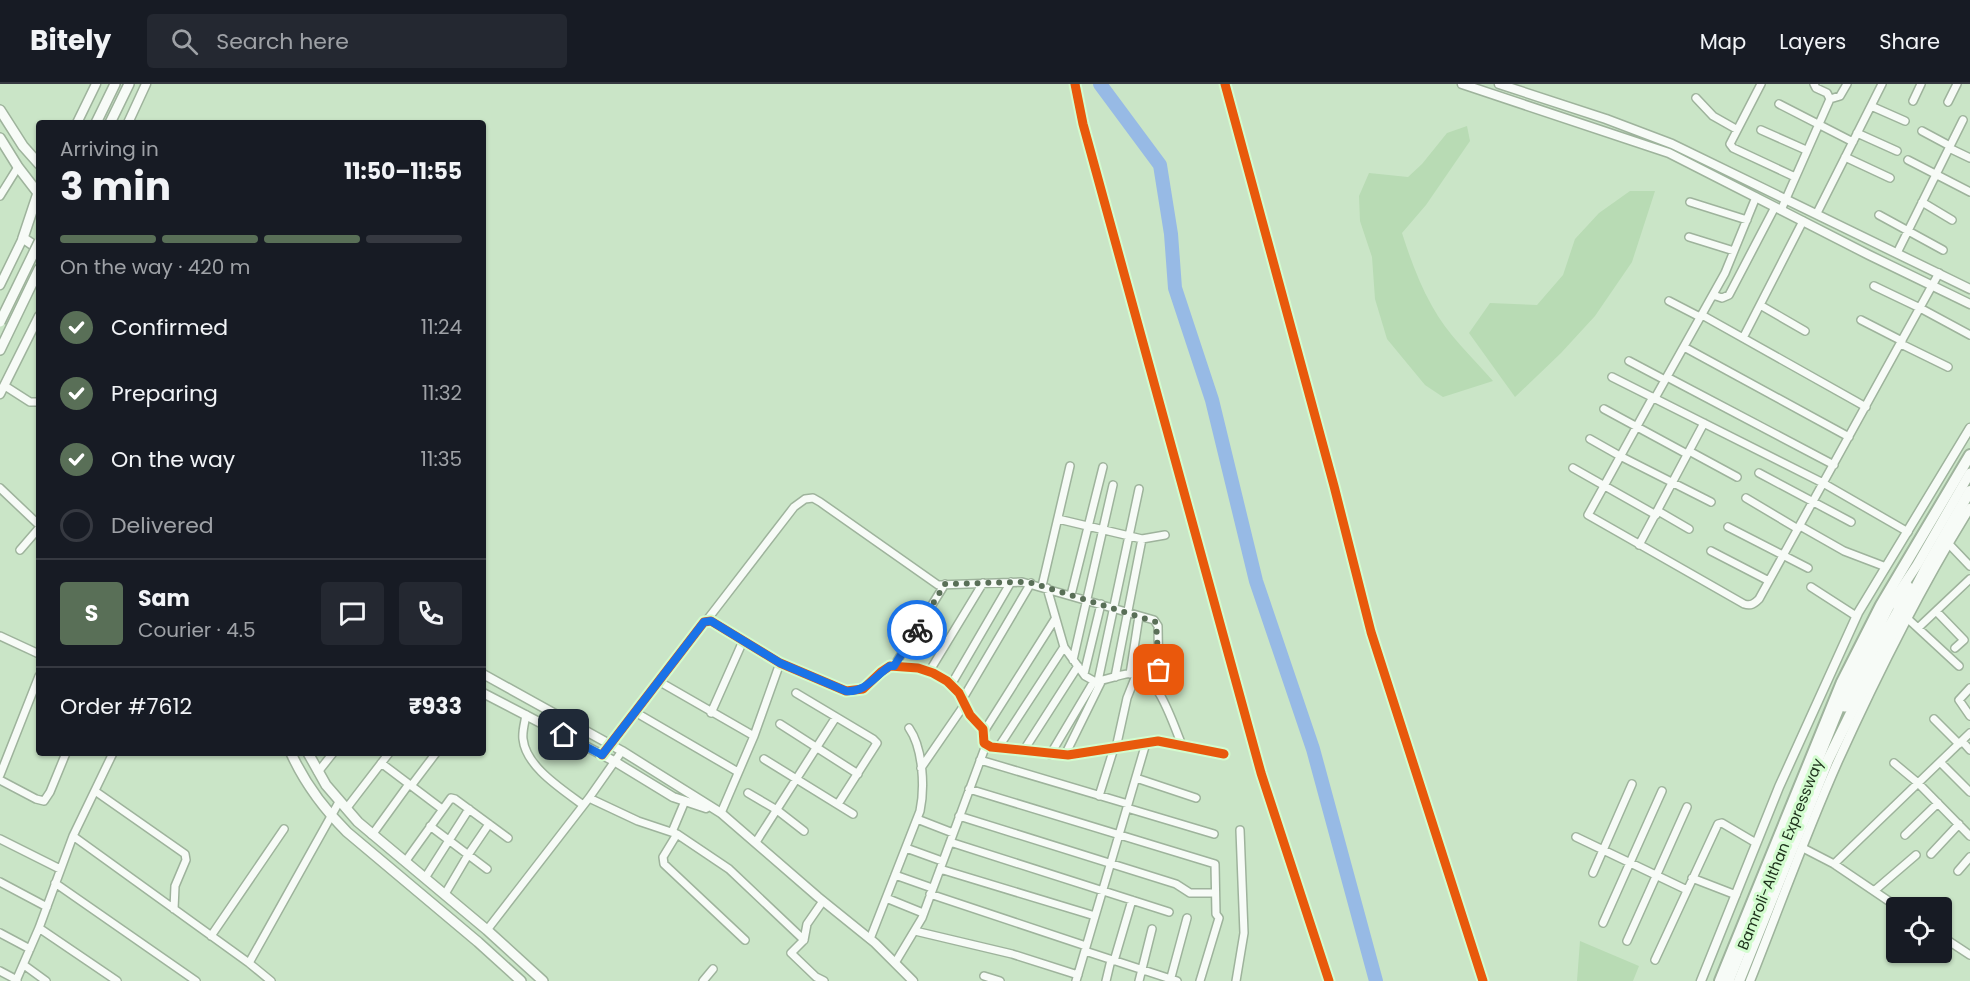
<!DOCTYPE html>
<meta charset="utf-8">
<style>
:root{--surface:#171b24;--page:#242831;--text:#f1f3f6;--muted:#9ea1a6;--line:#363941;--accent:#596f57}
body{margin:0;font-family:Poppins,sans-serif;background:var(--page);color:var(--text);height:100vh;display:flex;flex-direction:column;font-size:22px;white-space:nowrap}
*{box-sizing:border-box;margin:0}
p{font-size:20px;color:var(--muted)}
.icon{flex:none;width:33px;height:33px;fill:none;stroke:currentColor;stroke-width:2;stroke-linecap:round;stroke-linejoin:round}
.map{position:relative;flex:1;overflow:hidden}
.panel{position:absolute;left:36px;top:36px;width:450px;height:636px;display:flex;flex-direction:column;background:var(--surface);border-radius:6px;box-shadow:0 2px 4px #0004}
.panel>*{flex:none}
.buttons{position:absolute;left:1886px;top:813px;display:grid;gap:12px}
.buttons a{display:grid;place-items:center;width:66px;height:66px;border-radius:6px;background:var(--surface);box-shadow:0 2px 4px #0004;font-size:30px}
.pin{position:absolute;display:grid;place-items:center;width:51px;height:51px;color:#fff;margin:-26px;border-radius:12px;box-shadow:0 3px 9px #0006}
.courier{position:absolute;display:grid;place-items:center;width:60px;height:60px;margin:-30px;border:4px solid #1a73e8;border-radius:50%;background:#fff;color:#222;box-shadow:0 2px 8px #0007}
.overview em{font-style:normal;font-weight:700}
.overview div{display:flex;flex-direction:column-reverse}
.overview{display:flex;align-items:center;justify-content:space-between;height:102px;padding:0 24px}
h1{font-size:39px;font-weight:700;line-height:45px}
.bar{display:grid;grid-template-columns:repeat(4,1fr);gap:9px 6px;align-content:center;height:72px;padding:0 24px}
.bar i{height:8px;border-radius:4px;background:var(--line)}
.bar .selected{background:var(--accent)}
.bar p{grid-column:span 4}
.line{display:flex;align-items:center;gap:15px;padding:0 24px;border-top:2px solid var(--line)}
.line div{flex:1}
.round{display:grid;place-items:center;flex:none;width:63px;height:63px;border-radius:6px;background:var(--page)}
ol{padding:0 24px;list-style:none}
li{display:flex;align-items:center;gap:18px;height:66px}
li p{margin-inline-start:auto}
li .icon{padding:6px;border-radius:50%;background:var(--accent);color:#fff;stroke-width:4}
li:last-child{color:var(--muted)}
li i{width:33px;height:33px;border:3px solid var(--line);border-radius:50%}
header{display:flex;align-items:center;gap:36px;box-sizing:border-box;height:84px;padding:0 30px;background:var(--surface);border-bottom:2px solid var(--line)}
header strong{font-size:28px}
nav{display:flex;gap:33px;margin-inline-start:auto;font-size:21px}
.search{width:420px;height:54px;background:var(--page);display:flex;align-items:center;gap:15px;box-sizing:border-box;padding:0 21px;border-radius:6px;color:var(--muted);font-size:22px}
.map>svg:first-child{display:block}
.green{fill:#b8dbb4}
.lines{fill:none;stroke-linecap:round;stroke-linejoin:round}
.river{stroke:#97bae5;stroke-width:14}
.minor-casing{stroke:#9eb39c;stroke-width:10}
.tertiary-casing{stroke:#9eb39c;stroke-width:11}
.secondary-casing{stroke:#9eb39c;stroke-width:12}
.primary-casing{stroke:#9eb39c;stroke-width:14}
.minor{stroke:#f7fbf7;stroke-width:7}
.tertiary{stroke:#f7fbf7;stroke-width:8}
.secondary{stroke:#f7fbf7;stroke-width:9}
.primary{stroke:#f7fbf7;stroke-width:10}
.secondary-bridge-casing{stroke:#9eb39c;stroke-width:12;stroke-linecap:butt}
.secondary-bridge{stroke:#f7fbf7;stroke-width:9}
.cycleway-casing{stroke:#d3fccf;stroke-width:13}
.cycleway{stroke:#e8590c;stroke-width:9}
.done{stroke:#596f57;stroke-width:6;stroke-dasharray:0 10.8}
.route{stroke:#1a73e8;stroke-width:8}
.labels{text-anchor:middle;dominant-baseline:central;stroke-width:6;stroke-linejoin:round;paint-order:stroke}
.street-label{font-size:15px;fill:#1c301a;stroke:#d3fccf}
</style>
<header>
<strong>Bitely</strong>
<div class="search"><svg class="icon" aria-label="search" viewBox="0 0 24 24"><circle cx="10" cy="10" r="6"/><path d="M15 15l6 6"/></svg>Search here</div>
<nav><a>Map</a><a>Layers</a><a>Share</a></nav>
</header>
<div class="map">
<svg width="1970" height="897" viewBox="0 0 1970 897">
<rect width="100%" height="100%" fill="#cae5c7"/>
<path class="green" d="M1467 42 1470 57 1426 121 1402 149C1410 174 1419 199 1432 222 1447 250 1472 273 1493 297L1443 313 1425 301 1387 255 1375 215 1372 173 1360 137 1359 112 1369 89 1408 93 1422 80 1447 49Z
M1630 107H1655L1632 178 1595 232 1561 269 1515 313 1469 249 1490 219 1537 221 1563 191 1575 155 1599 129Z
M1580 857 1639 882 1633 897H1577Z"/>
<g class="lines">
<path class="river" d="M1100 0 1160 81 1171 150 1175 204 1212 316 1256 497 1313 665 1376 897"/>
<g class="minor-casing">
<path id="minor" d="M1761 0 1730 60 1733 64 1795 93
M1696 14 1713 32 1736 45
M1830 15 1840 12 1847 0
M1913 17 1921 0
M1948 18 1957 0
M1779 20 1853 58
M1871 22 1905 37
M1761 46 1806 66
M1922 47 1950 62
M1857 49 1897 67
M1949 64 1970 74
M1845 73 1890 94
M1908 76 1970 108
M0 112 18 83
M1690 118 1747 136
M1922 118 1952 136
M1781 126 1830 15 1827 9 1816 4 1814 0
M1817 129 1882 0
M1879 131 1943 166
M1689 153 1734 167
M1897 169 1963 36
M1874 202 1920 224 1970 251
M1713 211 1722 214 1729 211 1775 123
M1669 217 1700 233
M1760 221 1805 247
M1702 231 1866 323
M1861 236 1902 257
M1743 254 1803 137
M1901 260 1948 283
M1684 263 1849 353
M1629 277 1665 296
M1612 293 1823 399 1908 448
M1667 293 1834 381
M5 302 30 318H39
M1653 313 1588 431 1744 520C1751 522 1754 520 1759 515L1939 189
M1655 314 1725 189 1756 113
M1604 325 1687 370
M1590 355 1620 372 1711 418
M1689 367 1737 393
M1573 384 1656 431
M1759 389 1851 438
M0 404 39 441
M1746 414 1798 445
M1658 427 1689 445
M1058 435 1142 455 1165 451
M1800 442 1844 467 1886 483
M1728 443 1808 484
M1948 459 1970 482
M1639 461 1704 339
M20 466 39 444
M1711 467 1769 497
M1042 502 1070 382
M1811 503 1856 532
M1047 504 1064 563 1085 592 1094 597H1098C1110 595 1123 589 1135 589 1158 589 1174 643 1182 661
M1071 511 1103 383
M1936 527 1964 556 1955 564
M1907 534 1959 582
M707 536 794 423 805 415 813 414 820 418 938 501 1022 498 1154 536 1158 542 1159 608
M1918 544 1970 495
M0 552 39 570
M1073 576 1113 401
M894 582 945 500
M929 588 983 499
M1084 590 1101 520
M1130 590 1139 532
M1115 593 1142 455
M1098 597 1139 405
M660 598 754 652
M951 601 1011 498
M1970 604 1959 616 1970 632
M796 609 873 655 877 659 838 720
M962 616 1031 499
M635 628 738 688
M711 629 743 557
M526 631C525 638 522 647 523 655 526 683 562 705 583 721
M1934 635 1959 660
M780 640 858 690
M983 649 1055 535
M1962 657 1970 666
M998 664 1064 563
M1116 664 1127 614 1137 589
M1024 666 1078 582
M602 671 704 538 711 537 780 579 846 607 863 605 881 588 890 582 918 584 933 589 947 597 959 609 970 631 983 645 984 659 991 663 1068 671 1158 657 1224 670
M1050 671 1094 597
M1065 671 1102 596
M764 675 853 730
M980 676 1128 720
M1940 678 1970 708
M381 679 442 725
M1894 679 1918 699 1970 752
M921 684 965 620
M318 688 333 669
M0 691 39 592
M1136 694 1196 714
M0 696 36 715 44 717 50 708 66 669
M411 702 436 669
M969 705 1215 780 1216 830 1219 834 1200 897
M95 707 185 770 186 776 175 802 174 825
M748 709 777 726 804 747
M1099 712 1114 664
M589 714 638 737 677 750 729 785 804 856 791 869 816 893 824 897
M1127 724 1214 750
M346 725 389 669
M721 729 754 652 780 579
M959 732 1176 800 1190 809H1215
M917 735 953 749
M430 742 487 785
M672 748 685 717
M677 750 663 773 664 780 745 856
M372 751 409 700
M1905 751 1938 719
M73 752 249 879 271 897
M1576 753 1687 806
M0 755 60 785
M756 758 836 633
M950 758 1169 828
M906 764 942 777
M1803 764 1834 780 1899 824
M1931 770 1959 740
M405 778 451 714 455 715 508 754
M1834 780 1970 649
M940 785 1095 832
M1958 787 1970 773
M1593 789 1632 700
M895 791 932 804
M425 794 469 725
M1692 794 1736 811
M0 798 47 823
M55 799 196 897
M1874 807 1916 771
M445 810 468 771 489 740
M930 810 1086 862
M886 814 923 829
M1603 839 1662 707
M39 844 117 897
M487 846 589 714 622 667
M915 847 1012 870 1078 891
M0 849 30 865
M211 852 284 745
M1941 852 1970 871
M870 855 920 727C925 703 923 664 909 644
M804 856 807 840 823 817
M1627 857 1687 723
M1085 867 1177 897
M1655 876 1718 740 1722 739 1756 759
M1114 877 1132 816
M249 879 339 718
M895 879 922 834 986 661
M24 881 46 897
M0 887 17 896
M984 892 1000 897
M16 897 39 844 73 752 113 669
M703 897 713 885
M1076 897 1146 659
M1106 897 1111 876
M1139 897 1152 845
M1170 897 1187 834
M1236 897 1244 849 1240 746"/>
</g>
<g class="tertiary-casing">
<path id="tertiary" d="M1075 0 1083 40 1261 689 1329 897
M1225 0 1334 402 1371 548 1483 897
M1462 0 1669 69 1869 171 1970 220
M1499 0 1606 35 1672 60 1970 205
M77 39 96 0
M128 39 146 0
M0 201 23 154
M0 310 39 232
M483 590 622 667 721 729 818 813 875 859 913 897
M483 609 614 677 673 713 706 724
M1701 897 1779 703 1858 529 1970 344
M1750 897C1779 824 1806 749 1838 677 1877 591 1920 504 1970 424"/>
</g>
<g class="secondary-casing">
<path id="secondary" d="M0 26 23 62 39 80
M96 39 115 0
M110 39 129 0
M0 54 18 83 38 109 23 154 39 165
M0 266 39 185
M1845 623 1898 526 1908 502
M291 669C305 700 324 725 347 748L478 858 521 897
M308 669 326 701 358 738 487 846 543 897
M1729 897 1848 602 1889 523 1917 481 1970 389"/>
</g>
<g class="primary-casing">
<path id="primary" d="M1720 897 1842 598 1881 521 1970 371
M1739 897 1828 676 1853 625 1927 482 1970 407"/>
</g>
<use href="#minor" class="minor"/>
<use href="#tertiary" class="tertiary"/>
<use href="#secondary" class="secondary"/>
<use href="#primary" class="primary"/>
<g class="secondary-bridge-casing">
<path id="secondary-bridge" d="M0 238 39 158"/>
</g>
<use href="#secondary-bridge" class="secondary-bridge"/>
<g class="cycleway-casing">
<path id="cycleway" d="M1075 0 1083 40 1261 689 1329 897
M1225 0 1334 402 1371 548 1483 897
M602 671 704 538 711 537 780 579 846 607 863 605 881 588 890 582 918 584 933 589 947 597 959 609 970 631 983 645 984 659 991 663 1068 671 1158 657 1224 670"/>
</g>
<use href="#cycleway" class="cycleway"/>
</g>
<g class="lines">
<path class="done" d="M917 546 945 500 1022 498 1032 499 1156 538 1159 586"/>
<path class="route" d="M564 651 602 671 704 538 711 537 780 579 846 607C865 609 875 592 890 582H894L917 546"/>
</g>
<g class="labels">
<g class="street-label">
<text transform="translate(1780 770) rotate(-68)">Bamroli-Althan Expressway</text>
</g>
</g>
</svg>
<div class="buttons">
<a><svg class="icon" aria-label="locate" viewBox="0 0 24 24"><circle cx="12" cy="12" r="6"/><path d="M12 2v4M12 18v4M2 12h4M18 12h4"/></svg></a>
</div>
<div class="pin" style="left:1159px;top:586px;background:#ea580c"><svg class="icon" aria-label="bag" viewBox="0 0 24 24"><path d="M5 8h14l-1 12H6zM9 8a3 3 0 0 1 6 0"/></svg></div>
<div class="pin" style="left:564px;top:651px;background:#1f2937"><svg class="icon" aria-label="home" viewBox="0 0 24 24"><path d="M3 11l9-7 9 7M6 9v11h12V9"/></svg></div>
<div class="courier" style="left:917px;top:546px"><svg class="icon" aria-label="bike" viewBox="0 0 24 24"><circle cx="6" cy="16" r="4"/><circle cx="18" cy="16" r="4"/><path d="M6 16l4-8h5l3 8M10 8l3 8H6M13 5h3"/></svg></div>
<section class="panel">
<div class="overview"><div><h1>3 min</h1><p>Arriving in</p></div><em>11:50–11:55</em></div>
<div class="bar"><i class="selected"></i><i class="selected"></i><i class="selected"></i><i></i><p>On the way · 420 m</p></div>
<ol>
<li><svg class="icon" aria-label="check" viewBox="0 0 24 24"><path d="M5 12l5 5 9-10"/></svg>Confirmed<p>11:24</p></li>
<li><svg class="icon" aria-label="check" viewBox="0 0 24 24"><path d="M5 12l5 5 9-10"/></svg>Preparing<p>11:32</p></li>
<li><svg class="icon" aria-label="check" viewBox="0 0 24 24"><path d="M5 12l5 5 9-10"/></svg>On the way<p>11:35</p></li>
<li><i></i>Delivered</li>
</ol>
<div class="line" style="height:108px"><b class="round" style="background:var(--accent);color:#fff">S</b><div><b>Sam</b><p>Courier · 4.5</p></div><a class="round"><svg class="icon" aria-label="chat" viewBox="0 0 24 24"><path d="M4 5h16v11H9l-5 4z"/></svg></a><a class="round"><svg class="icon" aria-label="phone" viewBox="0 0 24 24"><path d="M5 4h4l2 5-3 2q2 4 5 5l2-3 5 2v4C11 20 4 13 5 4z"/></svg></a></div>
<div class="line" style="height:78px"><div>Order #7612</div><b>₹933</b></div>
</section>
</div>
